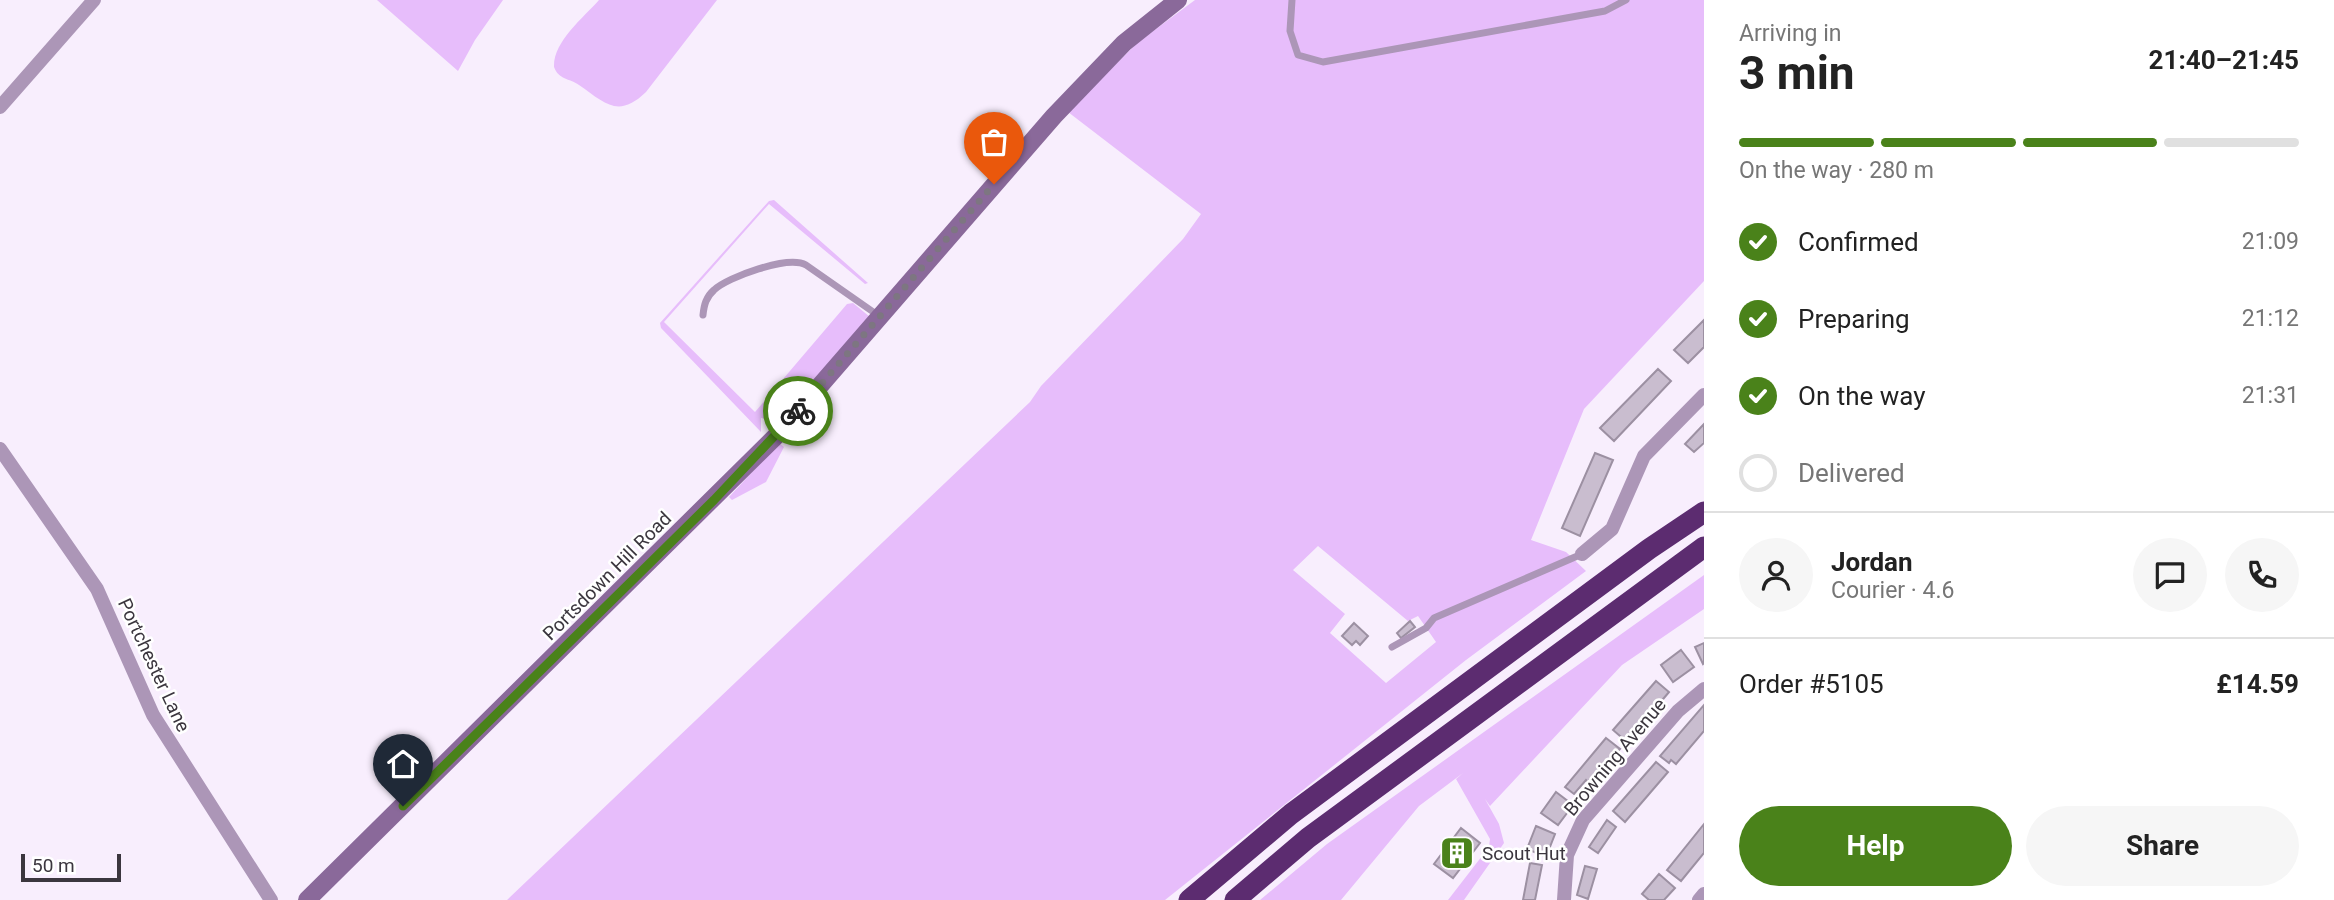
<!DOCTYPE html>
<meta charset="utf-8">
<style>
:root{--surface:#fff;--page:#f6f6f6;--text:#222;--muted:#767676;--line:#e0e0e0;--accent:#4a821a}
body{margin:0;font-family:Roboto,sans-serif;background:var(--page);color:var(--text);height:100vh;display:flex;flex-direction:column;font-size:26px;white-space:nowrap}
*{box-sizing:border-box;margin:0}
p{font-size:23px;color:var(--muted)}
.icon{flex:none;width:38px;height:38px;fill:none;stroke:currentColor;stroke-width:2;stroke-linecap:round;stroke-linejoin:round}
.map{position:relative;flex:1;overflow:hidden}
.details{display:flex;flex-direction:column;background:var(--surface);width:630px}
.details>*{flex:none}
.scale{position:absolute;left:21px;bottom:18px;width:100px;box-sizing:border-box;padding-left:7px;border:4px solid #3b363e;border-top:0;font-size:19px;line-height:24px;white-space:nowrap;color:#3b363e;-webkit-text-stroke:5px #fff;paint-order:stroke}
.pin{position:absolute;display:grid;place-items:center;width:60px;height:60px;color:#fff;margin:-72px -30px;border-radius:50% 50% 50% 0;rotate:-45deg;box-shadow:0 0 7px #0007}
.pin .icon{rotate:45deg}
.courier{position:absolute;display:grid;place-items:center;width:70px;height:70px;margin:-35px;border:5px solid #4a821a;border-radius:50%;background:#fff;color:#222;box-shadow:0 2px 9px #0007}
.summary em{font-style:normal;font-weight:700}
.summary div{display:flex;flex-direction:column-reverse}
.summary{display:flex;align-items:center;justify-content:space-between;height:119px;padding:0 35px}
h1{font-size:46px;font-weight:700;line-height:52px}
.bar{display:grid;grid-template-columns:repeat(4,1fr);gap:10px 7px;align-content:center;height:84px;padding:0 35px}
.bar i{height:9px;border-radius:5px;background:var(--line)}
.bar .on{background:var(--accent)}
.bar p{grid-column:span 4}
.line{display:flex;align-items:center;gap:18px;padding:0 35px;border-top:2px solid var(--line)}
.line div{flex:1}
.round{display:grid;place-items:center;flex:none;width:74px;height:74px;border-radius:37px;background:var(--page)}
ol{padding:0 35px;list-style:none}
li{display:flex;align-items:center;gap:21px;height:77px}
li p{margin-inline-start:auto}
li .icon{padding:7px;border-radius:50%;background:var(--accent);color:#fff;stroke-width:4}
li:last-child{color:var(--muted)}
li i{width:38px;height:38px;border:4px solid var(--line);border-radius:50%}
.primary-button{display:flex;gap:14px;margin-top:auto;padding:14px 35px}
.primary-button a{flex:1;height:80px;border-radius:42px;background:var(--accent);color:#fff;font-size:28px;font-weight:700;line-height:80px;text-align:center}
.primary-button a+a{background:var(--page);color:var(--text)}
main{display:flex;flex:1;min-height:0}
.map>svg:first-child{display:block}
.green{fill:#e7bdfb;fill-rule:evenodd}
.building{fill:#c9bdcf;stroke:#9c90a2;stroke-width:2}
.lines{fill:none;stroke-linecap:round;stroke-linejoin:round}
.lane{stroke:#ac96b7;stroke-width:7}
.street{stroke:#ac96b7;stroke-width:14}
.secondary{stroke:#8a699a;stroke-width:18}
.highway{stroke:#5c2c70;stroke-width:21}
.done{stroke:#7d7681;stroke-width:7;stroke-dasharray:0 12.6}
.route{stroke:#4a821a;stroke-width:9}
.labels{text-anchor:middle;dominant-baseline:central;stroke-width:5;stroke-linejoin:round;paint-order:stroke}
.street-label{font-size:19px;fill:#3b363e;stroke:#fff}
.poi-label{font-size:19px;fill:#3b363e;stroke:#fff;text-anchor:start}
</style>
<main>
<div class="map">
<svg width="1704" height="900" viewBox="0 0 1704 900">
<rect width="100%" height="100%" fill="#f8eefd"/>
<path class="green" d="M377 0H503L475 40 458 71Z
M599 0H717L646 92C618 119 605 103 579 85 569 78 559 80 554 67 553 42 583 18 599 0Z
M1195 0H1704V281L1584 409 1531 540 1566 552 1586 571 1466 660 1165 900H507L1030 402 1041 386 1183 239 1201 214 1068 112 1137 43ZM1318 546 1408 621 1418 616 1436 642 1386 683 1330 633 1345 614 1293 570Z
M774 200 868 283 865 284 769 204 664 322 755 412 847 304 853 303 870 317 775 429 773 420 761 418V432L661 328 660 323 769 201Z
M779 443 784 447 766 482 732 500 729 497Z
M1704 575V609L1622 665 1490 806 1485 799 1499 824 1504 843 1464 900H1448L1489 847 1490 839 1456 779 1463 773 1419 806 1341 900H1260L1327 844Z"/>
<path class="building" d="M1704 320V347L1688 363 1674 350Z
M1658 369 1671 381 1614 441 1600 428Z
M1704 424V443L1694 452 1685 444Z
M1595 453 1613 460 1580 536 1562 528Z
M1410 621 1415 627 1401 638 1397 633Z
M1354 623 1368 636 1360 645 1356 641 1352 645 1342 636Z
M1704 643V663L1703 664 1695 647Z
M1681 650 1694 667 1673 682 1661 665Z
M1656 681 1669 692 1627 742 1613 730Z
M1704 705V731L1676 764 1671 760 1669 763 1660 756Z
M1606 738 1620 749 1590 784 1586 780 1574 794 1565 787Z
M1656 762 1668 772 1625 822 1613 811Z
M1556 792 1573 805 1558 825 1541 813Z
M1607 820 1616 827 1598 853 1589 847Z
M1704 824V853L1681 881 1667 870Z
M1536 826 1555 834 1546 857 1527 849Z
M1461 828 1480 843 1453 878 1434 864Z
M1530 863 1542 865 1535 900H1523Z
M1585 866 1597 869 1588 899 1577 895Z
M1659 874 1675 888 1664 900H1649L1642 894Z"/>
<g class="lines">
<path class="lane" d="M1292 0 1290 31 1298 55 1323 62 1605 11 1626 0
M703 315C704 305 706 297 714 290 728 277 788 255 806 265L879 316
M1392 647 1426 628 1434 618 1582 554"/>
<path class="street" d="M0 107 94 0
M0 449 97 589 153 715 271 900
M1582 554 1612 529 1644 456 1704 395
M1564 900 1567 855 1583 820 1678 711 1704 689
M1699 900 1704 894"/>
<path class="secondary" d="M307 900 778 434 1054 116 1124 43 1178 0"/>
<path class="highway" d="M1189 900 1291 814 1649 549 1704 512
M1235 900 1308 838 1704 547"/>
</g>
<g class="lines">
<path class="done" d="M798 411 994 184"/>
<path class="route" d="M403 806 714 500 798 411"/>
</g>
<defs>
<g id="building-square" transform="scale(1.75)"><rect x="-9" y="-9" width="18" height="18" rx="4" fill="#4a821a" stroke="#fff"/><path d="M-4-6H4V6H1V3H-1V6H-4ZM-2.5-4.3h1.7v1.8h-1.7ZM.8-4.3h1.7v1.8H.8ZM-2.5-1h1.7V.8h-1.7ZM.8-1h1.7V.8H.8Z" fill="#fff"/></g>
</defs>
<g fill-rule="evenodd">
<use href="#building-square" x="1457" y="853"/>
</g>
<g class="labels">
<g class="street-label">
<text transform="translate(607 576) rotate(-45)">Portsdown Hill Road</text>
<text transform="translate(154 665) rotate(65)">Portchester Lane</text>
<text transform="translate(1615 757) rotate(-50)">Browning Avenue</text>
</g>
<g class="poi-label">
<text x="1482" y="853">Scout Hut</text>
</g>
</g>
</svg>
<div class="scale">50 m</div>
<div class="pin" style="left:994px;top:184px;background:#ea580c"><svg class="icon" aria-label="bag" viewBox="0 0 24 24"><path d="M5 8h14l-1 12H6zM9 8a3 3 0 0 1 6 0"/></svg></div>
<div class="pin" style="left:403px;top:806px;background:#1f2937"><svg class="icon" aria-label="home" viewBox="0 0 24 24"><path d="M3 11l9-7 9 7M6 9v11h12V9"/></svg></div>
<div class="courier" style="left:798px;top:411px"><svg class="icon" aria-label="bike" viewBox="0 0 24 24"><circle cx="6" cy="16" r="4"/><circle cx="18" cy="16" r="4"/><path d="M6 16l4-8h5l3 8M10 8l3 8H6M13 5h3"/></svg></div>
</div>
<section class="details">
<div class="summary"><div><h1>3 min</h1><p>Arriving in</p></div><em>21:40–21:45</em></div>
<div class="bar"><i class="on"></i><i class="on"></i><i class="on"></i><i></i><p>On the way · 280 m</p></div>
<ol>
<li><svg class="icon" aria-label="check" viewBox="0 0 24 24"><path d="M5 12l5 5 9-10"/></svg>Confirmed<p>21:09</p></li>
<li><svg class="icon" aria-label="check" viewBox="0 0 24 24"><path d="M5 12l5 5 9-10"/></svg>Preparing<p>21:12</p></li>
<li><svg class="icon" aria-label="check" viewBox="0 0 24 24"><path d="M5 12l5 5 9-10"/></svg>On the way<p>21:31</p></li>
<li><i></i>Delivered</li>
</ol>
<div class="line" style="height:126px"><a class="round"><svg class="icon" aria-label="person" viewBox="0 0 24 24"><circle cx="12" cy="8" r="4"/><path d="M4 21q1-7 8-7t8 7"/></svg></a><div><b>Jordan</b><p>Courier · 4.6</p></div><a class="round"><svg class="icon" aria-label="chat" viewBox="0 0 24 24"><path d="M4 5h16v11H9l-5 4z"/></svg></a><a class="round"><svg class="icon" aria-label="phone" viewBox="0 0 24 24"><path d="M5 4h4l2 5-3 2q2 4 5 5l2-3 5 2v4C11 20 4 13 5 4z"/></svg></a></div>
<div class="line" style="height:91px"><div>Order #5105</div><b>£14.59</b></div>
<div class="primary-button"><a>Help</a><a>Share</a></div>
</section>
</main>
